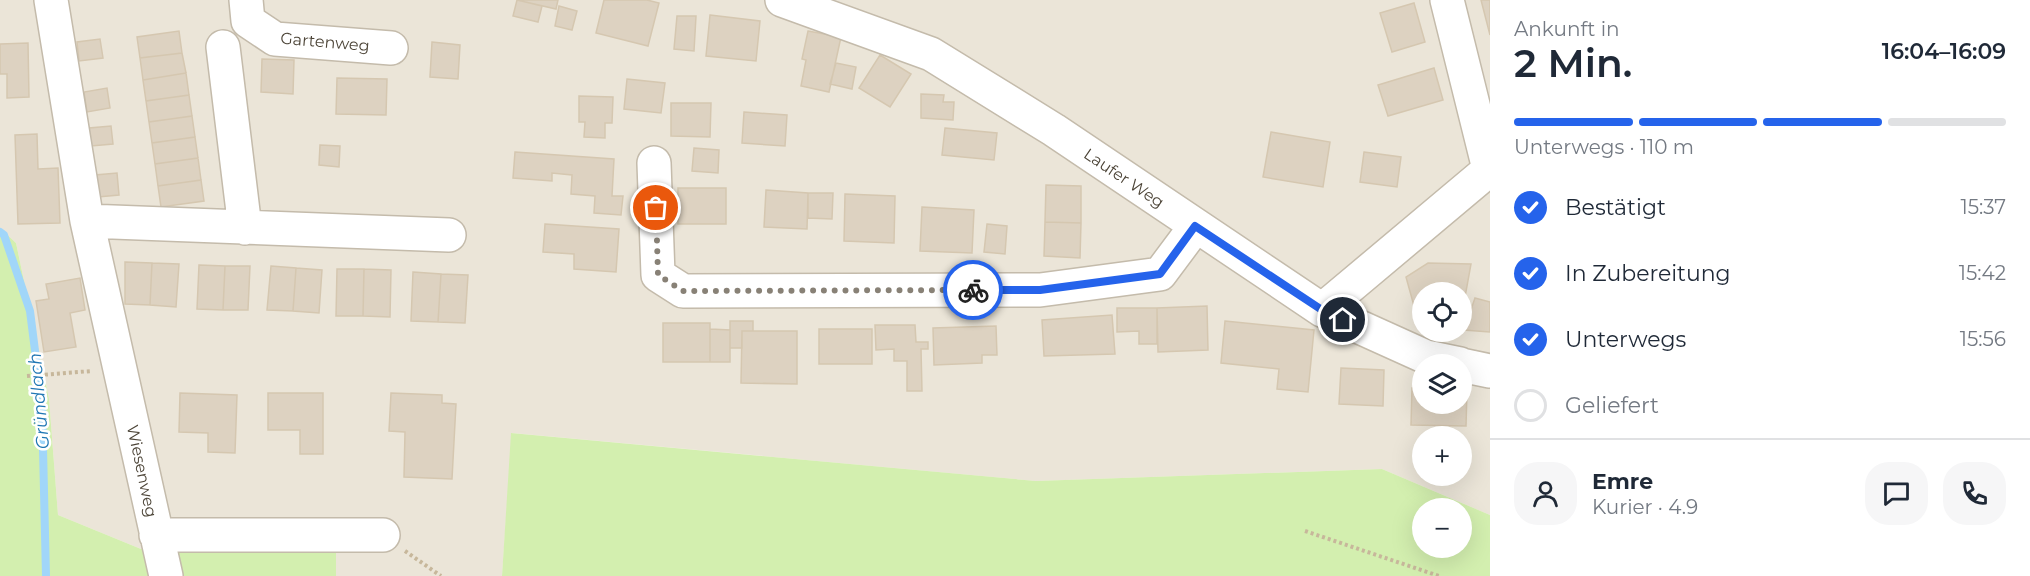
<!DOCTYPE html>
<html lang="de">
<meta charset="utf-8">
<style>
:root{--surface:#fff;--page:#f6f6f7;--text:#1f2937;--muted:#747a83;--line:#e0e1e3;--accent:#2563eb}
body{margin:0;font-family:Montserrat,sans-serif;background:var(--page);color:var(--text);height:100vh;display:flex;flex-direction:column;font-size:22px;white-space:nowrap}
*{box-sizing:border-box;margin:0}
p{font-size:20px;color:var(--muted)}
.icon{flex:none;width:33px;height:33px;fill:none;stroke:currentColor;stroke-width:2;stroke-linecap:round;stroke-linejoin:round}
.map{position:relative;flex:1;overflow:hidden}
.side{display:flex;flex-direction:column;background:var(--surface);width:540px}
.side>*{flex:none}
.fabs{position:absolute;left:1412px;top:282px;display:grid;gap:12px}
.fabs a{display:grid;place-items:center;width:60px;height:60px;border-radius:50%;background:var(--surface);box-shadow:0 6px 24px #0002;font-size:30px}
.pin{position:absolute;display:grid;place-items:center;width:51px;height:51px;color:#fff;margin:-26px;border:3px solid #fff;border-radius:50%;box-shadow:0 2px 6px #0007}
.courier{position:absolute;display:grid;place-items:center;width:60px;height:60px;margin:-30px;border:4px solid #2563eb;border-radius:50%;background:#fff;color:#222;box-shadow:0 2px 8px #0007}
.overview em{font-style:normal;font-weight:600}
.overview div{display:flex;flex-direction:column-reverse}
.overview{display:flex;align-items:center;justify-content:space-between;height:102px;padding:0 24px}
h1{font-size:39px;font-weight:600;line-height:45px}
.bar{display:grid;grid-template-columns:repeat(4,1fr);gap:9px 6px;align-content:center;height:72px;padding:0 24px}
.bar i{height:8px;border-radius:4px;background:var(--line)}
.bar .selected{background:var(--accent)}
.bar p{grid-column:span 4}
.line{display:flex;align-items:center;gap:15px;padding:0 24px;border-top:2px solid var(--line)}
.line div{flex:1}
.round{display:grid;place-items:center;flex:none;width:63px;height:63px;border-radius:24px;background:var(--page)}
ol{padding:0 24px;list-style:none}
li{display:flex;align-items:center;gap:18px;height:66px}
li p{margin-inline-start:auto}
li .icon{padding:6px;border-radius:50%;background:var(--accent);color:#fff;stroke-width:4}
li:last-child{color:var(--muted)}
li i{width:33px;height:33px;border:3px solid var(--line);border-radius:50%}
main{display:flex;flex:1;min-height:0}
.map>svg:first-child{display:block}
.residential{fill:#ebe5d8;fill-rule:evenodd}
.green{fill:#d3efaf;fill-rule:evenodd}
.lines{fill:none;stroke-linecap:round;stroke-linejoin:round}
.stream{stroke:#a1d6f9;stroke-width:8}
.building{fill:#ddd2c1;stroke:#d5c7b0;stroke-width:1.5}
.minor-casing{stroke:#c4bbab;stroke-width:36}
.path{stroke:#c7b79b;stroke-width:4;stroke-dasharray:3 3;stroke-linecap:butt}
.minor{stroke:#fff;stroke-width:33}
.done{stroke:#888176;stroke-width:6;stroke-dasharray:0 10.8}
.route{stroke:#2563eb;stroke-width:8}
.labels{text-anchor:middle;dominant-baseline:central;stroke-width:5;stroke-linejoin:round;paint-order:stroke}
.street-label{font-size:16px;fill:#4c4437;stroke:#fff}
.water-label{font-size:18px;font-style:italic;fill:#2077b4;stroke:#fff}
</style>
<main>
<div class="map">
<svg width="1490" height="576" viewBox="0 0 1490 576">
<rect width="100%" height="100%" fill="#f7f3ea"/>
<path class="residential" d="M0 0H1490V515L1382 469 1036 481 512 433 502 576H336V549H141L58 515 49 399 16 243 0 228ZM1422 292H1461V332H1422ZM1422 364H1461V404H1422ZM1422 436H1461V476H1422Z"/>
<path class="green" d="M0 228 16 243 49 399 58 515 141 549H336V576H0Z
M511 433 1036 481 1382 469 1490 515V576H502ZM1461 508V548H1422V508Z"/>
<g class="lines">
<path class="stream" d="M0 232 4 235 30 311 42 406 46 576"/>
</g>
<path class="building" d="M517 0H558L556 9Z
M517 0 542 6 538 22 513 16Z
M604 0H647L659 3 648 46 596 33Z
M1481 0H1490V35Z
M1414 3 1425 42 1392 52 1380 13Z
M559 6 577 11 572 30 555 26Z
M710 15 760 21 756 61 706 56Z
M677 16H696L694 51 674 49Z
M179 31 182 53 140 58 137 37Z
M808 31 841 37 829 92 801 86 806 60 802 59Z
M100 39 103 58 79 61 77 42Z
M432 42 460 45 458 79 430 77Z
M28 43 29 97 7 98V74H0V44Z
M182 53 186 73 143 80 140 58Z
M880 55 911 74 890 107 859 88Z
M262 59 294 60 293 94 261 92Z
M836 63 856 67 852 89 830 84Z
M1434 68 1443 100 1388 116 1378 85Z
M186 73 189 95 146 101 143 80Z
M337 78 387 79 386 115 336 114Z
M627 79 665 83 661 113 624 109Z
M107 88 110 108 87 112 84 92Z
M921 94 944 95 943 102H954L953 120 921 118Z
M189 95 192 116 149 122 146 101Z
M579 96 613 97 612 123H605V138L584 137 585 122H579Z
M671 103H711L710 137 671 136Z
M744 112 787 115 785 146 742 143Z
M192 116 195 137 152 143 149 122Z
M111 126 113 144 91 146 89 128Z
M945 128 997 133 994 160 942 155Z
M1271 132 1330 142 1323 187 1263 177Z
M37 134 38 169 58 168 60 223 18 224 15 135Z
M195 137 198 158 155 164 152 143Z
M320 145 340 146 339 167 319 165Z
M694 148 719 150 718 173 692 171Z
M515 152 614 159 612 196H623L621 215 594 213 595 196 571 194 572 175 552 173V181L513 178Z
M1364 152 1401 157 1397 187 1360 182Z
M198 158 201 180 158 186 155 164Z
M117 173 119 195 98 197 95 175Z
M201 180 204 201 161 207 158 186Z
M1046 185 1081 186V223L1045 222Z
M678 188H726V224H678Z
M766 190 808 193 807 229 764 227Z
M808 193H833L832 219 808 218Z
M845 194 895 196 894 243 844 241Z
M922 207 974 210 972 253 920 251Z
M1045 222 1081 223 1080 258 1044 256Z
M545 224 619 229 616 272 574 269V254L543 252Z
M987 224 1007 226 1005 254 984 252Z
M125 262 152 263 150 305 125 304Z
M152 263 179 264 176 307 150 305Z
M1428 263 1471 264 1461 319V292H1422V308L1414 306 1406 277Z
M199 265 225 266 223 310 197 309Z
M225 266H250L248 310H223Z
M271 266 296 268 293 311 267 310Z
M296 268 322 270 319 313 293 311Z
M337 269H364L363 316H336Z
M364 269 391 270 390 317 363 316Z
M413 272 441 274 438 322 411 321Z
M441 274 468 275 465 323 438 322Z
M80 278 85 310 70 313 76 347 44 352 36 301 49 299 46 284Z
M1475 298 1490 302V332L1464 330Z
M1207 306 1208 350 1158 352 1157 308Z
M1117 308H1157V344H1139V331L1117 332Z
M1112 315 1115 354 1044 356 1042 320Z
M730 321H753V331H742V348H730Z
M1225 321 1314 330 1308 392 1277 389 1279 369 1221 363Z
M663 323H710V362H663Z
M875 325H915L916 342H928V349H921L922 391H907V361H894V349L876 350Z
M996 326 997 355H982V363L934 365 933 328Z
M710 329 730 330V362H710Z
M819 329H872V364H819Z
M742 331H797V384L741 383Z
M1341 368 1384 370 1383 406 1339 404Z
M1412 388 1422 389V404H1461V390H1467L1466 426 1411 425Z
M180 393 237 395 235 453 208 452V433L179 432Z
M268 393H323V454H300V430H268Z
M391 393 442 395V403L456 404 452 479 404 477 405 432 389 431Z"/>
<g class="lines">
<g class="minor-casing">
<path id="minor" d="M51 0 87 221 166 576
M246 0 248 21 275 39 391 48
M782 0 931 54 1054 130 1322 310 1426 357 1460 364
M1447 0 1489 169
M223 47 245 228
M654 163 658 275 683 291 1040 290 1160 274 1195 227
M87 221 449 235
M1322 310 1490 169
M1461 365 1490 371
M156 535H383"/>
</g>
<path class="path" d="M27 376 92 371
M1305 531 1439 576
M405 551 441 576"/>
<use href="#minor" class="minor"/>
</g>
<g class="lines">
<path class="done" d="M656 208 658 275 683 291 973 290"/>
<path class="route" d="M973 290H1040L1160 274 1195 226 1322 310 1343 320"/>
</g>
<g class="labels">
<g class="street-label">
<text transform="translate(325 42) rotate(5)">Gartenweg</text>
<text transform="translate(1124 178) rotate(34)">Laufer Weg</text>
<text transform="translate(142 471) rotate(78)">Wiesenweg</text>
</g>
<g class="water-label">
<text transform="translate(39 401) rotate(-95)">Gründlach</text>
</g>
</g>
</svg>
<div class="fabs">
<a><svg class="icon" aria-label="locate" viewBox="0 0 24 24"><circle cx="12" cy="12" r="6"/><path d="M12 2v4M12 18v4M2 12h4M18 12h4"/></svg></a>
<a><svg class="icon" aria-label="layers" viewBox="0 0 24 24"><path d="M12 4l9 5-9 5-9-5zM3 14l9 5 9-5"/></svg></a>
<a>+</a>
<a>−</a>
</div>
<div class="pin" style="left:656px;top:208px;background:#ea580c"><svg class="icon" aria-label="bag" viewBox="0 0 24 24"><path d="M5 8h14l-1 12H6zM9 8a3 3 0 0 1 6 0"/></svg></div>
<div class="pin" style="left:1343px;top:320px;background:#1f2937"><svg class="icon" aria-label="home" viewBox="0 0 24 24"><path d="M3 11l9-7 9 7M6 9v11h12V9"/></svg></div>
<div class="courier" style="left:973px;top:290px"><svg class="icon" aria-label="bike" viewBox="0 0 24 24"><circle cx="6" cy="16" r="4"/><circle cx="18" cy="16" r="4"/><path d="M6 16l4-8h5l3 8M10 8l3 8H6M13 5h3"/></svg></div>
</div>
<section class="side">
<div class="overview"><div><h1>2 Min.</h1><p>Ankunft in</p></div><em>16:04–16:09</em></div>
<div class="bar"><i class="selected"></i><i class="selected"></i><i class="selected"></i><i></i><p>Unterwegs · 110 m</p></div>
<ol>
<li><svg class="icon" aria-label="check" viewBox="0 0 24 24"><path d="M5 12l5 5 9-10"/></svg>Bestätigt<p>15:37</p></li>
<li><svg class="icon" aria-label="check" viewBox="0 0 24 24"><path d="M5 12l5 5 9-10"/></svg>In Zubereitung<p>15:42</p></li>
<li><svg class="icon" aria-label="check" viewBox="0 0 24 24"><path d="M5 12l5 5 9-10"/></svg>Unterwegs<p>15:56</p></li>
<li><i></i>Geliefert</li>
</ol>
<div class="line" style="height:108px"><a class="round"><svg class="icon" aria-label="person" viewBox="0 0 24 24"><circle cx="12" cy="8" r="4"/><path d="M4 21q1-7 8-7t8 7"/></svg></a><div><b>Emre</b><p>Kurier · 4.9</p></div><a class="round"><svg class="icon" aria-label="chat" viewBox="0 0 24 24"><path d="M4 5h16v11H9l-5 4z"/></svg></a><a class="round"><svg class="icon" aria-label="phone" viewBox="0 0 24 24"><path d="M5 4h4l2 5-3 2q2 4 5 5l2-3 5 2v4C11 20 4 13 5 4z"/></svg></a></div>
</section>
</main>
